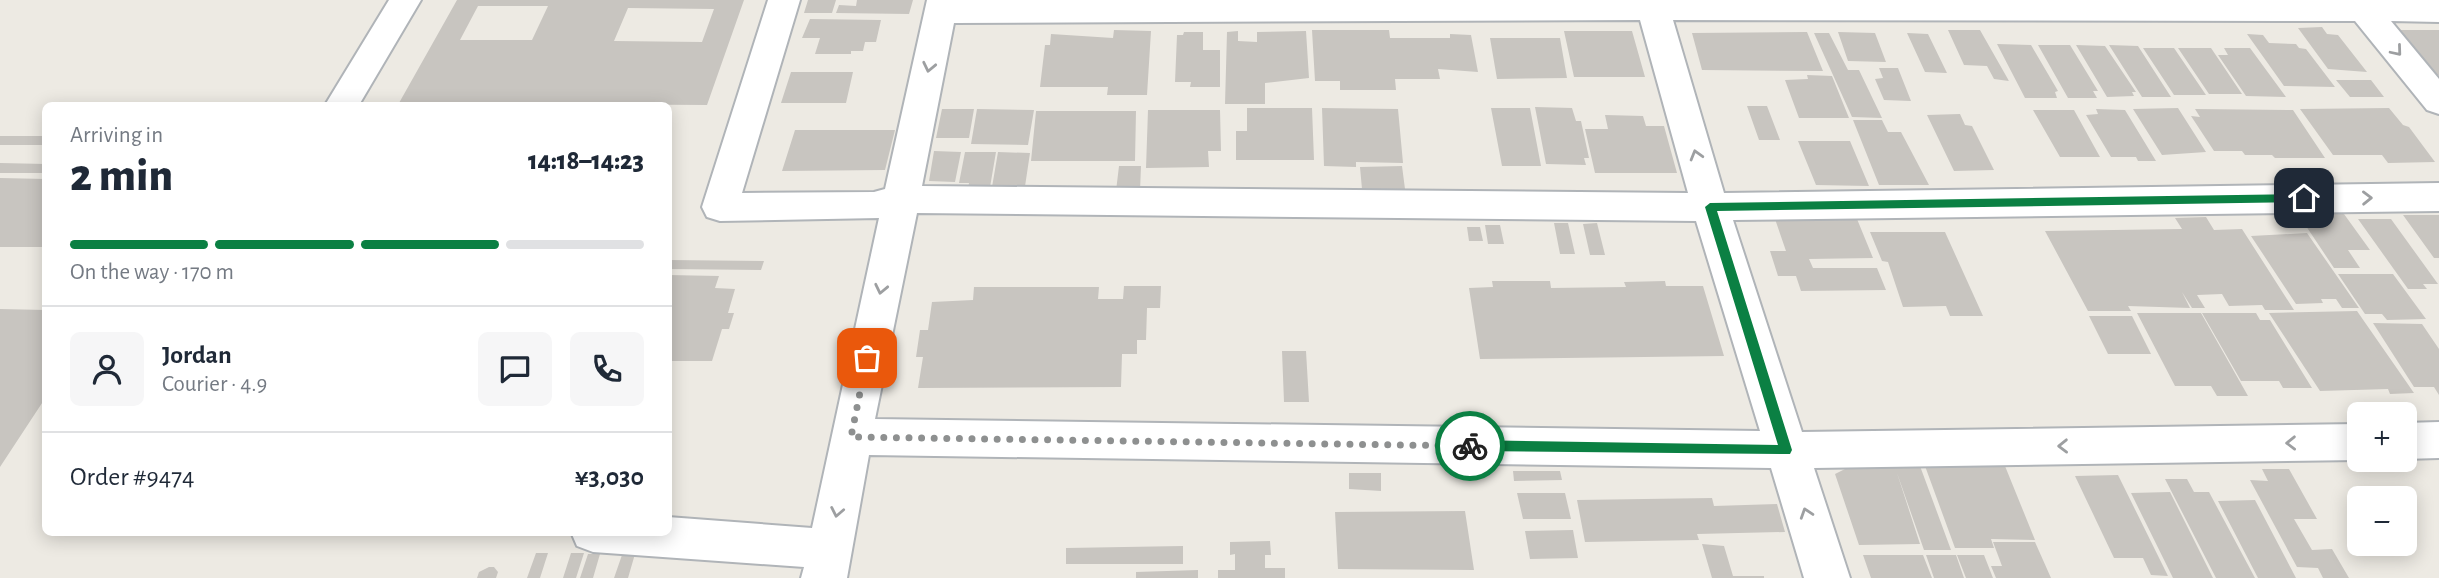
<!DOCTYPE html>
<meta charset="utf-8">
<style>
:root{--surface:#fff;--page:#f6f6f7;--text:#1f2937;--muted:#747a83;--line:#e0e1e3;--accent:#0b8043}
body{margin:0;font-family:"Alegreya Sans",sans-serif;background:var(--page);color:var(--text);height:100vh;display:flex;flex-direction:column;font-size:26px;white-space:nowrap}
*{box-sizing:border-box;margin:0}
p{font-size:23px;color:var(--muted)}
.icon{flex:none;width:38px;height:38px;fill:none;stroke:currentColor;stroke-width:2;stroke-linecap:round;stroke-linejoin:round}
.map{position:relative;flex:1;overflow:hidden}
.panel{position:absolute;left:42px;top:102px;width:630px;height:434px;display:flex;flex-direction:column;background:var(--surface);border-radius:10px;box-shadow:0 4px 18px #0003}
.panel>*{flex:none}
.tools{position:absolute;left:2347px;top:402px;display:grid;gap:14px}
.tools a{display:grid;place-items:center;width:70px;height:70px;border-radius:10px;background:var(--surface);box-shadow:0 4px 18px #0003;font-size:35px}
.pin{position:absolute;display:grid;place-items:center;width:60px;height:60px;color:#fff;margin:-30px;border-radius:14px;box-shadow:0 4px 10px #0006}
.courier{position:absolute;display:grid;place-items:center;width:70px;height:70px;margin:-35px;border:5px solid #0b8043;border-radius:50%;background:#fff;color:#222;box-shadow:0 2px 9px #0007}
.overview em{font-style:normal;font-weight:800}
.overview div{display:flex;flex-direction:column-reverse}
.overview{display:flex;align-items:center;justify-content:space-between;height:119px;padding:0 28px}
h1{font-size:46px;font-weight:800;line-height:52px}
.bar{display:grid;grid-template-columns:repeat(4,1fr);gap:10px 7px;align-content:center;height:84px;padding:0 28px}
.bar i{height:9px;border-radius:5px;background:var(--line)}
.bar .on{background:var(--accent)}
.bar p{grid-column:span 4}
.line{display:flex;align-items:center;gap:18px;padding:0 28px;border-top:2px solid var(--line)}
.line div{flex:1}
.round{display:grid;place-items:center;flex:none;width:74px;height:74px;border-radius:10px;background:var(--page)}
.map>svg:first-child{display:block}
.building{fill:#c8c5c0;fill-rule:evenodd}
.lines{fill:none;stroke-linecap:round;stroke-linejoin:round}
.minor-casing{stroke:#b0b4b8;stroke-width:4}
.minor{fill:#fff;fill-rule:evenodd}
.oneway{stroke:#9d9fa1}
.route{fill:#0b8043}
.done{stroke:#8e9090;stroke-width:7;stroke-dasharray:0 12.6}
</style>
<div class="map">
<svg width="2439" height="578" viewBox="0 0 2439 578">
<rect width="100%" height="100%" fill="#edeae3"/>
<path class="building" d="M457 0H744L707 105 399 103ZM478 6H548L532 40H460ZM628 8 714 9 702 42 614 41Z
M808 0H836L832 13H804Z
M857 0H913L909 14 836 13 839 5 856 6Z
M810 19 881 20 876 42H865L863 51H851V54H815L820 38H802Z
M2322 27 2327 34 2338 35 2367 72 2328 69 2298 28Z
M1114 30 1151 31 1147 95H1107L1108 87H1040L1045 45H1050L1051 34 1113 38Z
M1312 30H1389L1390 38H1450V34L1471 35 1478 72 1438 69 1440 79H1395L1396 90H1340V81H1315Z
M1948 30H1980L2009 81 1994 79 1987 66 1964 65Z
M2396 30H2439V75H2434Z
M1238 31V41L1257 42V32L1306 31 1309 78 1265 83V104H1225L1227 32Z
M1564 31H1632L1645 77H1574Z
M1184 32H1203V50H1220V87H1190L1191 82H1175L1177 35H1183Z
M1807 32 1823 71 1702 70 1692 33Z
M1838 32 1875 33 1886 62 1848 61Z
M1814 33H1829L1848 70H1859L1882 118 1852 117Z
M1907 33 1928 34 1947 73 1925 72Z
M2247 34 2263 35 2269 43 2296 44 2299 48 2306 49 2335 87 2284 86Z
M1490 38H1560L1567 78 1497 79Z
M1997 44 2031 45 2058 91 2055 92 2057 98H2025Z
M2038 45H2070L2098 91H2093L2097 98H2068Z
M2076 45 2105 46 2136 92H2132L2134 96 2107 97Z
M2109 45 2138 46 2171 97H2142Z
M2143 48H2174L2206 95H2174Z
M2178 48H2211L2242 94H2209Z
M2224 48H2250L2286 97 2246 96 2218 55H2228Z
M1879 68H1898L1911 101 1884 100 1875 79 1883 78Z
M791 72H853L846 103H781Z
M1807 75 1832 76 1849 118H1799L1785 80 1808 79Z
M2336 80H2371L2384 97H2350Z
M1747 106H1767L1780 140H1759Z
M1535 107 1572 108 1576 121H1581L1589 158H1584L1586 165 1546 164Z
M1247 108H1312L1314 160H1236V131H1247Z
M1322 108 1398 109 1403 163 1356 162V167L1324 166Z
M1491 108H1530L1541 166H1502Z
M2178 108 2206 152 2162 155 2133 109Z
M2389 108 2403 125 2409 127 2435 162 2388 163 2382 155H2333L2300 109Z
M942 109H974L969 138H936Z
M977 109 1034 110 1028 145 971 144Z
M2096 109 2125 110 2156 161H2138L2136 157H2111L2086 115 2098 114Z
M2195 109 2293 110 2325 158H2275L2272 155H2245L2242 151H2214L2191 116 2200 117Z
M1148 110H1220L1221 151H1208L1209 167 1146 168Z
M2033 110H2074L2100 157H2060Z
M1036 111H1136L1135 161H1031Z
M1960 114 1965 125 1972 126 1994 170 1954 171 1927 115Z
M1605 115 1643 116 1646 126H1664L1677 173H1595L1585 129H1608Z
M1853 120H1882L1888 132H1901L1929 185H1879Z
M795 130H895L885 170 782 171Z
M0 136H46V145H0Z
M1798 141H1850L1869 186 1816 185Z
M934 151 961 152 955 182 929 181Z
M965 152H996L989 193H967L969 183H959Z
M998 152 1030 153 1024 193H991Z
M0 163 46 164V173H0Z
M1119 166H1141L1140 191H1116Z
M1402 166 1405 189H1362L1360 167Z
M0 178 46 179V247H0Z
M2298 214H2344L2370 250H2348L2360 268H2334Z
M2403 215H2439V258H2434Z
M2206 217 2214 230 2242 229 2294 310H2265L2262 305 2229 306 2222 294 2197 295 2205 308H2192L2182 292 2190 308 2128 306 2131 311H2088L2045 231 2182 229 2175 218Z
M1775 219H1857L1873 258 1809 259 1813 268H1877L1886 290 1801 291 1796 276H1778L1770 251H1786Z
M2358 219H2391L2438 284H2423L2427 289H2408Z
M1554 223H1568L1575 254H1560Z
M1597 223 1605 255H1590L1583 224Z
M1485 225H1500L1504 244H1488Z
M1467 227H1480L1483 241H1469Z
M1870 232H1945L1983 316H1950L1946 306 1903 307 1888 262 1882 261Z
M2307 233 2359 308H2342L2336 299H2321L2323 303 2296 304 2251 236Z
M668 260 764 261 761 270 668 269Z
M2338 274H2393L2426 319 2387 320 2382 314H2365Z
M668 275 719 276 715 288 735 289 728 313H734L729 329H722L712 361H668Z
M1492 281H1550L1551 288 1626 287 1624 282 1665 281 1666 286H1703L1724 356 1480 359 1469 288 1493 287Z
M1124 286H1161L1160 308H1147L1146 340H1137V354H1122L1121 387 918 388 923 357H916L920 330H928L932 302 973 300 974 287H1099L1098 299H1123Z
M0 309 46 310V397L0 467Z
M2357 311 2414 393 2390 394 2388 389 2320 391 2269 313Z
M2137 313H2201L2248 396H2217L2211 386H2175Z
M2202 313H2256L2260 320H2270L2312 388H2283L2279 381H2241Z
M2089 316H2132L2151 354H2108Z
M2373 323 2422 324 2439 349V395L2434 387H2414Z
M1282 351H1306L1309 402H1284Z
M1894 466H1920L1951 550H1924L1897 473 1920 544 1859 545 1835 474 1849 467Z
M1925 466H2005L2035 540 1991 539 1994 548H1955Z
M2262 469H2289L2317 519H2294L2312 550 2332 549 2349 578H2323L2318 568 2297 567 2250 480 2268 481Z
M1513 471H1560L1562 480 1514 481Z
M1349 473H1381V491L1349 489Z
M2118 475 2168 576 2151 575 2143 558H2114L2075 476Z
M2165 479H2187L2194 492H2209L2255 578H2216Z
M2170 492 2213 578H2173L2131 493Z
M1517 493H1565L1571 519H1523Z
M1712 498 1714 506 1777 504 1785 532 1697 534 1699 540 1585 542 1577 500Z
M2255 500 2296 578H2258L2218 501Z
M1465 511 1474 570 1338 569 1335 512Z
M1573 530 1578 558 1530 559 1525 531Z
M1270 541 1271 555H1265V568H1285V578H1218V570H1235V554L1230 555V542Z
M1993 542H2035L2051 578H1996L1991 566H2002Z
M1702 544 1724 546 1733 576H1764V578H1712Z
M1183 546V564H1066V548Z
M536 553H548L540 578H527Z
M571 553H584L576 578H563Z
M588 554H600L593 578H580Z
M635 554 628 578H614L622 555Z
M1863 555H1923L1932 578H1871Z
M1926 555H1956L1964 578H1934Z
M1957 555H1984L1993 578H1966Z
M489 567H494L498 572 496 578H477L479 572Z
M1198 570V578H1136V572Z"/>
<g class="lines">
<g class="minor-casing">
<path id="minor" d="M389 0H421L359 105H325Z
M768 0H800L742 193 874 192 885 189 927 0H2439V22L2391 21 2439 79V114L2427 110 2355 21 1673 20 1724 193 2439 183V211L1733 220 1802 432 2359 424V460L1814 468 1850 578H1804L1771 468 869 455 847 578H801L804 567 593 552 577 546 571 532H668V517L812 528 879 218 720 221 707 217 702 207ZM1640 20 1688 193 922 186 954 23ZM917 213 1696 221 1760 431 875 419Z
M2439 422V458L2404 459V423Z"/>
</g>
<use href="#minor" class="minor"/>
</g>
<defs><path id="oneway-chevron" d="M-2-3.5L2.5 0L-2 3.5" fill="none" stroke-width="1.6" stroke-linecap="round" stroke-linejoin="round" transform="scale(1.75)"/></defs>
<g class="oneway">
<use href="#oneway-chevron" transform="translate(2397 51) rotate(50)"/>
<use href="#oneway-chevron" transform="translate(929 67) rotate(102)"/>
<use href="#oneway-chevron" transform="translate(1696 155) rotate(-106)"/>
<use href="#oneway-chevron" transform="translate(2367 198) rotate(-1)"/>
<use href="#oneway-chevron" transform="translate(881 289) rotate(102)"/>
<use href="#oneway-chevron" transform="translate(2291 443) rotate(179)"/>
<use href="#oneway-chevron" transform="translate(2063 446) rotate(179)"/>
<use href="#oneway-chevron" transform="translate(837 512) rotate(101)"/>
<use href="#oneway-chevron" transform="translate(1806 513) rotate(-108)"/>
</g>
<path class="route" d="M2304 194 2309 198 2304 202 1717 211 1792 450 1790 454 1470 451 1464 446 1470 440 1778 445 1705 207 1710 203Z"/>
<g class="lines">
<path class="done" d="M867 358 851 437 1470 446"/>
</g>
</svg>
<div class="tools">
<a>+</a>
<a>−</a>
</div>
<div class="pin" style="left:867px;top:358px;background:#ea580c"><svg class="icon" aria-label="bag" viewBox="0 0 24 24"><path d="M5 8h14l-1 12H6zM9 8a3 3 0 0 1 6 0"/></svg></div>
<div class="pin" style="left:2304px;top:198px;background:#1f2937"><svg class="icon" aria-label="home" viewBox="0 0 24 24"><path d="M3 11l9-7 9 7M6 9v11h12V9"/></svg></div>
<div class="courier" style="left:1470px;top:446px"><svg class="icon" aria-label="bike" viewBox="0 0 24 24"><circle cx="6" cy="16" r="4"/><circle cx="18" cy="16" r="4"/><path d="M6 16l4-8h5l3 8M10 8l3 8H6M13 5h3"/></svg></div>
<section class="panel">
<div class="overview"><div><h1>2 min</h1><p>Arriving in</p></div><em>14:18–14:23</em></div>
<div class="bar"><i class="on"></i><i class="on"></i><i class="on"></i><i></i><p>On the way · 170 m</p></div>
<div class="line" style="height:126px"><a class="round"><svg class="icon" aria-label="person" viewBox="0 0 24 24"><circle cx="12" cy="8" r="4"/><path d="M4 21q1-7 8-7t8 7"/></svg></a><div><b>Jordan</b><p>Courier · 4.9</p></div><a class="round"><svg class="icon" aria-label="chat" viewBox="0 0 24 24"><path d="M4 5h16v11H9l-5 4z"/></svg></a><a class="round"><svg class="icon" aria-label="phone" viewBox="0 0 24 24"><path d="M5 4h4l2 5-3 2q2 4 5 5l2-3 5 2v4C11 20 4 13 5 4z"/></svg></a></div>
<div class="line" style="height:91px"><div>Order #9474</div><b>¥3,030</b></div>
</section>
</div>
